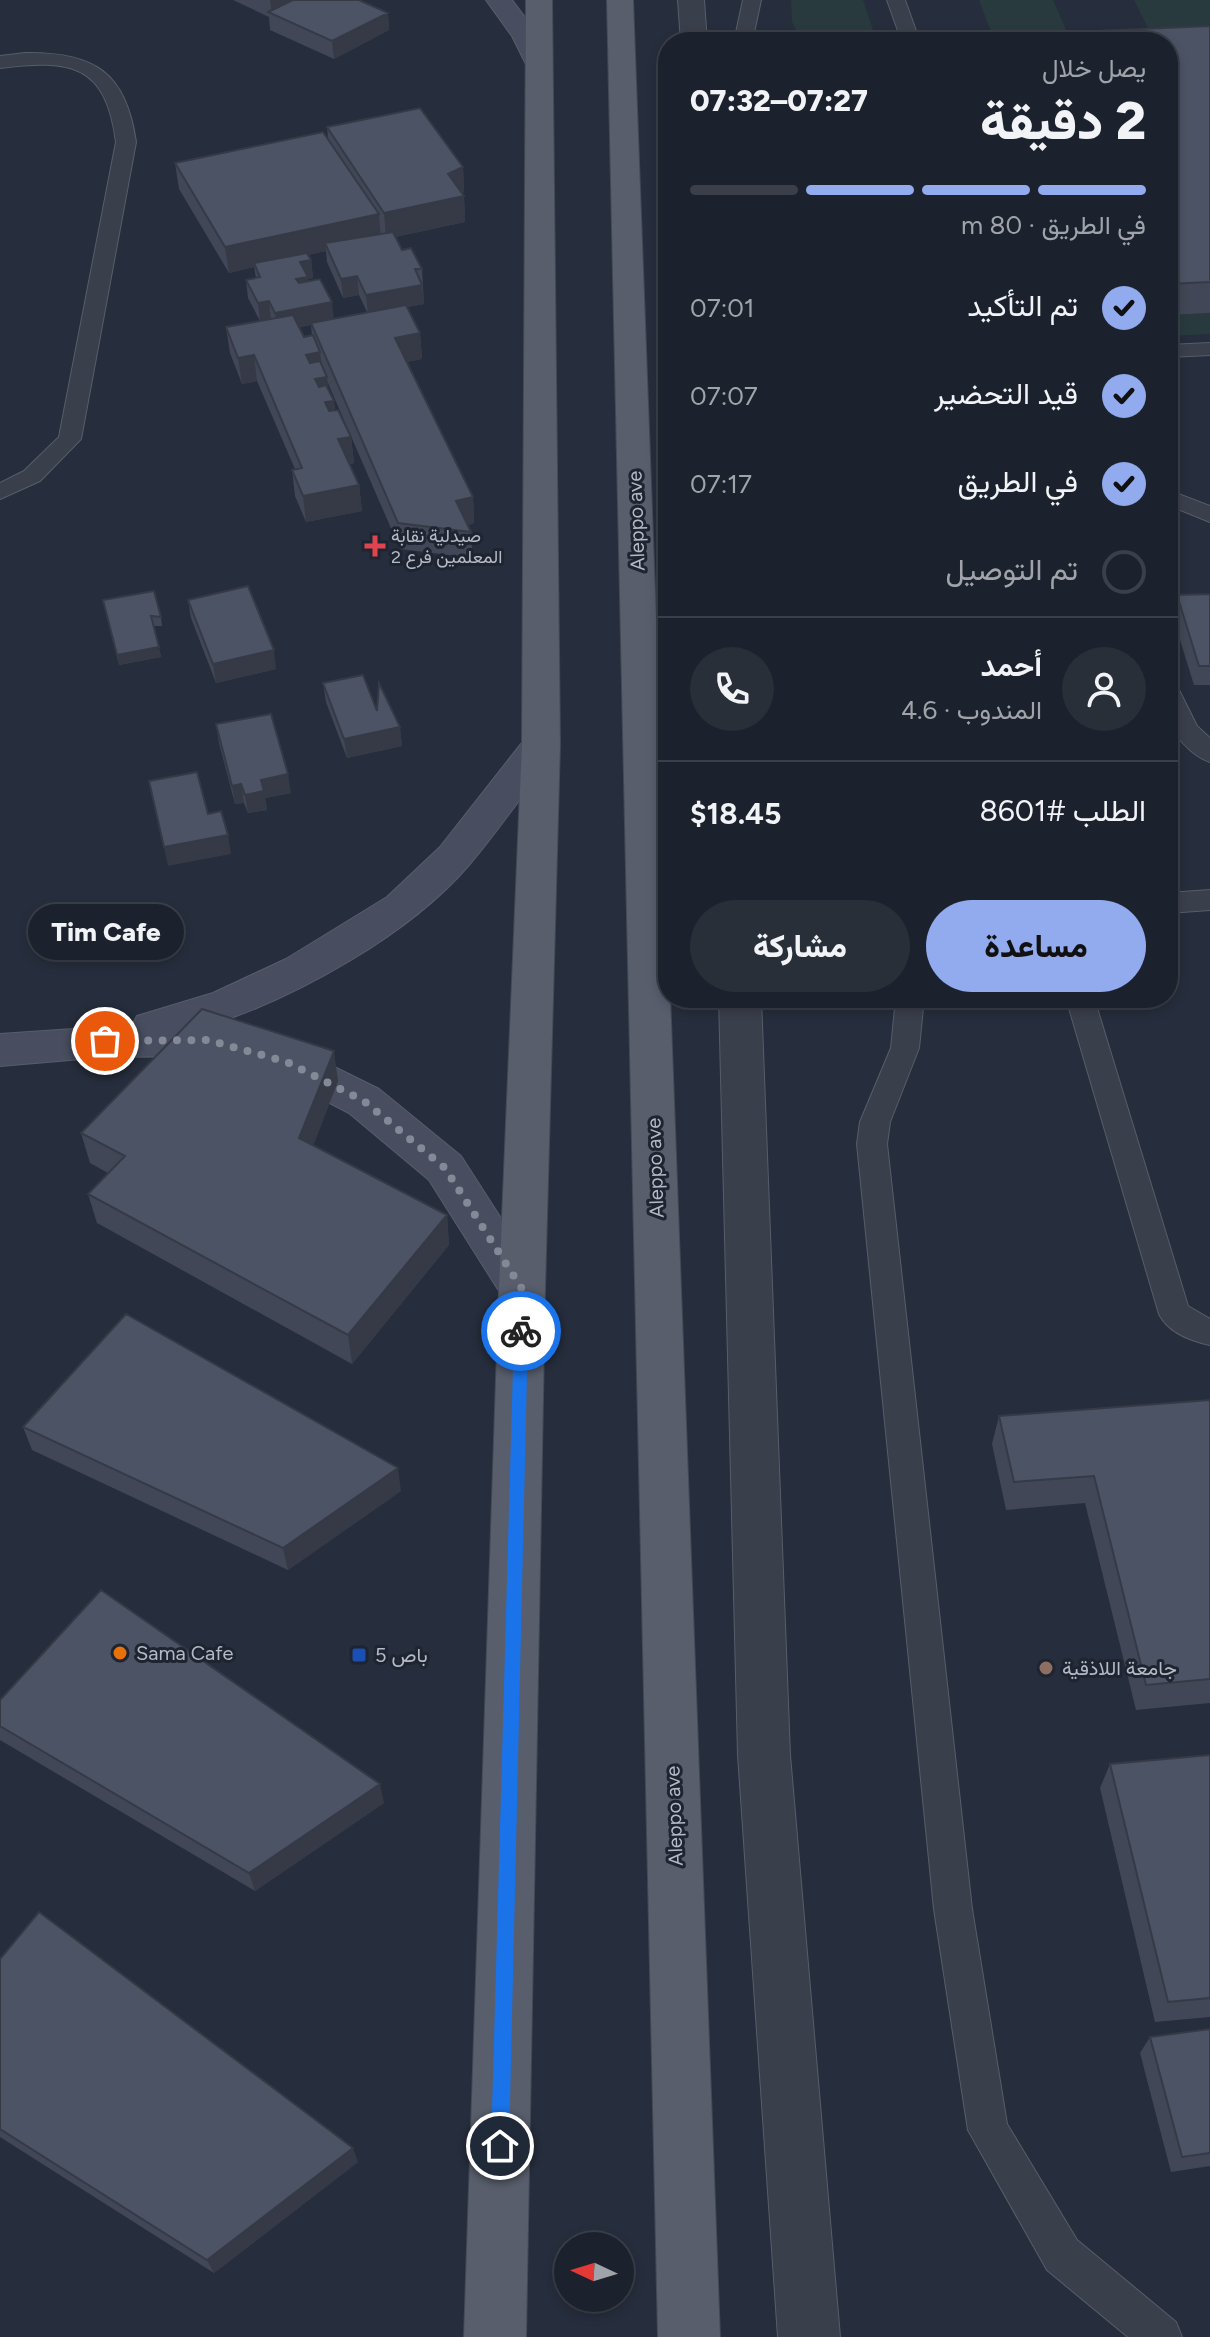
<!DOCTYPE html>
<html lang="ar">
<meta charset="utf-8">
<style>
:root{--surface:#1c222d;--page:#292f39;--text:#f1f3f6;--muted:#a0a4aa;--line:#3a3f49;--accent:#92abef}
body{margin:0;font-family:Figtree,Vazirmatn,sans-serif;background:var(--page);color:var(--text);direction:rtl;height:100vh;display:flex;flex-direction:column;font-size:30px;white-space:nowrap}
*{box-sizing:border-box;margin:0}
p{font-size:26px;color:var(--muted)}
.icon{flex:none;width:44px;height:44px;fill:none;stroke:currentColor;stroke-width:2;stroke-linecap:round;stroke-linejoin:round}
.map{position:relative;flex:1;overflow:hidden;direction:ltr}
.drawer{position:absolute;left:658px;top:32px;width:520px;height:976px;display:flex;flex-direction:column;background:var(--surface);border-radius:32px;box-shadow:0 4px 12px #0003,0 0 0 2px var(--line);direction:rtl}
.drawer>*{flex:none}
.needle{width:52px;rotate:274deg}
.buttons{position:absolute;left:554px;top:2232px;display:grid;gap:16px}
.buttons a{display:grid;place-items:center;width:80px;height:80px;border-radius:50%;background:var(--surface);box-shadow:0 4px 12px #0003,0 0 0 2px var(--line);font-size:40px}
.pin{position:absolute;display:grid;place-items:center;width:68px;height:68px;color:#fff;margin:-34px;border:4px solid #fff;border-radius:50%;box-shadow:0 2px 8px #0007}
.courier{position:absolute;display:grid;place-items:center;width:80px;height:80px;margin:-40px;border:6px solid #1a73e8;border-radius:50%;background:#fff;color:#222;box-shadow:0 2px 10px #0007}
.bubble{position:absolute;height:56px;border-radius:28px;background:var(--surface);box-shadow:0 4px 12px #0003,0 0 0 2px var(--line);font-size:26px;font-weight:800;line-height:56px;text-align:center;direction:rtl}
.headline em{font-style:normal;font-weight:800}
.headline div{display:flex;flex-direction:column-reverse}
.headline{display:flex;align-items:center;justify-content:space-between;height:136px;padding:0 32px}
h1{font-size:52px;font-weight:800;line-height:60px}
.bar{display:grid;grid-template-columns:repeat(4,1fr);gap:12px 8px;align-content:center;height:96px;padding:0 32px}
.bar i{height:10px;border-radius:6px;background:var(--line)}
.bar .selected{background:var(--accent)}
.bar p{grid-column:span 4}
.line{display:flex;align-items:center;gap:20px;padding:0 32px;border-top:2px solid var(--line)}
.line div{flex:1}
.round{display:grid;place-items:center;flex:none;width:84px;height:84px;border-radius:42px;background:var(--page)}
ol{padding:0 32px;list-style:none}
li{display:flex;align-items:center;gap:24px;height:88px}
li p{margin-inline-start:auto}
li .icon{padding:8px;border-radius:50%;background:var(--accent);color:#111;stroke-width:4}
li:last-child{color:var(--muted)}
li i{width:44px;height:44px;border:4px solid var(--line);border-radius:50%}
.primary-button{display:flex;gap:16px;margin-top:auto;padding:16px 32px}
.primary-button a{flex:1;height:92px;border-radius:48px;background:var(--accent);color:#111;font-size:32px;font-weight:800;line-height:92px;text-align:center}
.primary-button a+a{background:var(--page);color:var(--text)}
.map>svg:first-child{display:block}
.green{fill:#293a3e}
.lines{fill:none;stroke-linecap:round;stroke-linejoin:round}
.lane-casing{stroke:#585d6a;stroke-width:2}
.street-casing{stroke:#585d6a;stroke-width:2}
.secondary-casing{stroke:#585d6a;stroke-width:2}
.primary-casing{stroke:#434855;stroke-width:2}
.lane{fill:#3a3f4c;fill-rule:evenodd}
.street{fill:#3a3f4c;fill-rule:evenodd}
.secondary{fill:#484e5f;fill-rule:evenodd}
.primary{fill:#585e6c;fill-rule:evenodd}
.wall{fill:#414756;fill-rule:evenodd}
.shaded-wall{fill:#353a46}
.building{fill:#4c5364;stroke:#353a46;stroke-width:2}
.route{fill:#1a73e8}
.done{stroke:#838996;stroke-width:8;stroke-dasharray:0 14.4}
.health-dot{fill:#e0444e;stroke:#1f2431;stroke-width:3}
.food-dot{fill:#e8710a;stroke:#1f2431;stroke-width:3}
.transit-dot{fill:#1a4fb4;stroke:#1f2431;stroke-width:3}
.education-dot{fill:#8d6e63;stroke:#1f2431;stroke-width:3}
.labels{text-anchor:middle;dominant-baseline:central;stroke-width:6;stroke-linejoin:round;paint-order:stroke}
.far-poi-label{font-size:18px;fill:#b5bac7;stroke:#1f2431;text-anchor:start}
.street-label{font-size:20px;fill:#b5bac7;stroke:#1f2431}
.poi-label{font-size:20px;fill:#b5bac7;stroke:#1f2431;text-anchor:start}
</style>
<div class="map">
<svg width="1210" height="2337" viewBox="0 0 1210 2337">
<rect width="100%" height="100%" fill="#262d3c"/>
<path class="green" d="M791 0H863L877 42H802L792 22Z
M979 0H1053L1070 39 995 42Z
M1134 0H1210V33L1152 36Z
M1210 313V334L1168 336V315Z"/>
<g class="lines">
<g class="lane-casing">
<path id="lane" d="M743 0H761L752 42H734Z
M887 0H905L920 42H902Z
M25 53C94 52 126 72 136 142L81 439 40 481 0 499V483L24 471 59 437 116 142C106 64 71 59 0 68V56Z
M1210 343V355L1168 357V345Z
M1168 490 1210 506V522L1168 505Z
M1168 684 1177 686 1197 726 1210 738V762C1193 757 1171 734 1168 716 1166 706 1168 694 1168 684Z
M1210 890V910L1168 913V893Z
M896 998H924L919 1048 890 1122 887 1144 972 1909 1007 2124 1077 2240 1176 2322 1182 2337H1128L1047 2270 968 2130 934 1909 857 1144 860 1122 891 1048Z
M1066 998H1094L1188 1306 1210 1319V1345C1191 1341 1168 1332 1159 1314Z"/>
</g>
<g class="street-casing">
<path id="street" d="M678 0H704L707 42H681Z
M719 998H761L790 1755 840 2337H778L738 1755Z"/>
</g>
<g class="secondary-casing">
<path id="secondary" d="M486 0H512L538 35 551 60 547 66H527L512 36Z
M541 731 554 735 560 744 554 753C526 790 499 830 469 865 410 934 296 998 210 1025L302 1051 379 1089 461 1156 538 1276 545 1289 538 1302 522 1308 506 1302 429 1180 349 1113 274 1074 208 1056 105 1057 0 1066V1034L132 1025 137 1016 213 993 286 959 387 897 440 847 528 735Z"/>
</g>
<g class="primary-casing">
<path id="primary" d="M526 0H552L560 744 545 1289 526 2337H464L499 1289 522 744Z
M607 0H633L720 2337H658Z"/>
</g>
<use href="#lane" class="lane"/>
<use href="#street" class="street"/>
<use href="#secondary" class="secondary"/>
<use href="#primary" class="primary"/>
</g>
<path class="wall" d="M233 0H359L388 13 389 30 334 59 270 30 269 17Z
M1210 26V313L1168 315V42H958L959 37Z
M327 127 463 167 464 192 462 193 464 196 465 222 395 237 402 250 422 269 424 304 407 307 420 333 422 359 406 362 473 497 474 523 468 525 471 532 473 558 400 549 327 381 328 390 334 401 335 410 351 437 354 463 350 464 359 485 362 511 306 522 295 496 292 470 295 469 257 381 242 384 230 353 226 327 260 321 248 298 246 280 256 278 254 267 229 273 179 189 175 163 328 139ZM326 251 327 262 343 298 359 295 367 312 333 319 308 282V279L313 278 311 260 308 255ZM311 325 312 336 304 337 299 327Z
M1210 594V685H1194L1172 614 1177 595Z
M103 600 161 617 162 626H154L161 657 119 665Z
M188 600 276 669 216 683 191 618Z
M323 683 377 711 400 727 402 746 347 758 326 702Z
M216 724 291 793 265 798 267 810 248 813 244 803 235 804 219 743Z
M338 1081 313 1146 447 1215 449 1245 352 1364 97 1223 88 1194 108 1173 90 1163 81 1133Z
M1210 1400V1703L1136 1710 1085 1503 1006 1510 992 1444 999 1416Z
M23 1427 401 1491 288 1570 32 1450Z
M0 1700 384 1803 255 1891 0 1740Z
M1210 1755V2017L1155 2022 1100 1788 1110 1764Z
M0 1959 358 2162 214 2273 0 2137Z
M1210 2029V2166L1171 2172 1140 2053 1150 2037Z"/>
<path class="shaded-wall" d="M270 0H310L272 14Z
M388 13 389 30 334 59 332 41Z
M463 167 464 192 451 199 464 196 465 222 386 239 384 213Z
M379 214 381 239 325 243 326 251 255 267 254 263V267L229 273 225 247Z
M311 260 313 278 308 279 310 295 299 298 296 279 300 262Z
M357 276 359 295 343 298 341 279Z
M422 285 424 304 368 314 366 295Z
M269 301 271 319 260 322 258 303Z
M332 302 334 320 277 331 275 313Z
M420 333 422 359 397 364 395 338Z
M320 352 323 378 327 377 330 401H334L336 427 309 381 306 355Z
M254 355 257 381 242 384 238 358Z
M351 437 354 463 341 465 338 439Z
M359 485 362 511 306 522 303 496Z
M473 497 474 523 457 527 456 501Z
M159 647 161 657 119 665 117 655Z
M274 650 276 669 216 683 213 664Z
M400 727 402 746 347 758 344 739Z
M288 774 291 793 265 798 267 810 248 813 245 795 261 780Z
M241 784 244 803 235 804 232 786Z
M228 835 231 854 168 866 164 847Z
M334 1051 338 1081 304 1169 299 1138Z
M447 1215 449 1245 352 1364 348 1335Z
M398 1468 401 1491 288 1570 283 1548Z
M380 1784 384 1803 255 1891 249 1873Z
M353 2148 358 2162 214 2273 207 2260Z"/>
<path class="building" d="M293 0H359L388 13 332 41 268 12Z
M1210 26V282L1168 284V42H961L959 37Z
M420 108 463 167 448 174 464 196 384 213 327 127Z
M323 132 379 214 225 247 175 163Z
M393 232 402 250 411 248 422 269H415L422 285 366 295 357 276 341 279 325 243Z
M307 253 311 260 300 262 308 277 296 279 299 283 320 279 332 302 275 313 269 301 258 303 246 280 260 277 254 263Z
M406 305 420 333 395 338 473 497 456 501 471 532 398 523 311 323Z
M293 315 304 337 313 335 320 352 306 355 310 363 320 361 327 377 315 379 319 387 326 385 334 401 325 402 329 411 338 410 351 437 338 439 359 485 303 496 292 470 302 468 254 355 238 358 226 327Z
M248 586 274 650 213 664 188 600Z
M154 591 161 617 151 616 159 647 117 655 103 600Z
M1210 594V666H1199L1177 595Z
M363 675 377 711 379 683 400 727 344 739 323 683Z
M271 714 288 774 261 780 264 791 245 795 241 784 232 786 216 724Z
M197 772 208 814 221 811 228 835 164 847 149 781Z
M202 1009 334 1051 299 1138 447 1215 348 1335 88 1194 125 1156 81 1133Z
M126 1314 398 1468 283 1548 23 1427Z
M1210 1400V1679L1146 1685 1094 1476 1014 1482 999 1416Z
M101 1590 380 1784 249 1873 0 1726V1700Z
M1210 1755V1998L1168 2002 1110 1764Z
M39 1912 353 2148 207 2260 0 2129V1959Z
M1210 2029V2153L1182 2157 1150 2037Z"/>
<path class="route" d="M521 1326 528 1331 509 2146 506 2153 500 2155 494 2153 491 2146 514 1331Z"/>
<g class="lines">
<path class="done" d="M105 1041 208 1040 287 1062 364 1101 445 1168 522 1289 521 1331"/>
</g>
<path class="health-dot" d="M371 534h8v8h8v8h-8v8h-8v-8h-8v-8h8z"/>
<circle class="food-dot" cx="120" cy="1653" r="8"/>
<rect class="transit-dot" x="351" y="1647" width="16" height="16" rx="4"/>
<circle class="education-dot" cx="1046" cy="1668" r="8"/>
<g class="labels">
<g class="far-poi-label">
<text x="391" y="536">صيدلية نقابة<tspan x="391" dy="21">المعلمين فرع 2</tspan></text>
</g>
<g class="street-label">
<text transform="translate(636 521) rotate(-92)">Aleppo ave</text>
<text transform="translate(655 1168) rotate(-92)">Aleppo ave</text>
<text transform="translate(674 1816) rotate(-92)">Aleppo ave</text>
</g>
<g class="poi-label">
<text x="136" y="1653">Sama Cafe</text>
<text x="375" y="1655">باص 5</text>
<text x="1062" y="1668">جامعة اللاذقية</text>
</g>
</g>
</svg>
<div class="buttons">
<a><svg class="needle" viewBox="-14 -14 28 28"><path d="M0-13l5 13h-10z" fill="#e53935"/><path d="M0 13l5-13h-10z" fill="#a0a4aa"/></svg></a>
</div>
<div class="pin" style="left:105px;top:1041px;background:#ea580c"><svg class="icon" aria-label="bag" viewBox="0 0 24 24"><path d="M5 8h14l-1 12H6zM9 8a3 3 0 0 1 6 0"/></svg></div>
<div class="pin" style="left:500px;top:2146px;background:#1f2937"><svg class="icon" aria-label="home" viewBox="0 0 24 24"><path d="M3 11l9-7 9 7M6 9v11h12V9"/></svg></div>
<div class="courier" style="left:521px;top:1331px"><svg class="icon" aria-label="bike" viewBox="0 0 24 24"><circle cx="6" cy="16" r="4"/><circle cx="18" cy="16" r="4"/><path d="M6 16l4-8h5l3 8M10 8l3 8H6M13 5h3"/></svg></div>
<div class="bubble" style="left:28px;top:904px;width:156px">Tim Cafe</div>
<section class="drawer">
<div class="headline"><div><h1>2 دقيقة</h1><p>يصل خلال</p></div><em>07:27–07:32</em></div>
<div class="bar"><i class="selected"></i><i class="selected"></i><i class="selected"></i><i></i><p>في الطريق · 80 m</p></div>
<ol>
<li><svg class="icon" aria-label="check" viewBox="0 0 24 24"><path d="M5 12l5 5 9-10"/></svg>تم التأكيد<p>07:01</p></li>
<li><svg class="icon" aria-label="check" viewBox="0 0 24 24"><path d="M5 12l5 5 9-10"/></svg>قيد التحضير<p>07:07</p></li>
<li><svg class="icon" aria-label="check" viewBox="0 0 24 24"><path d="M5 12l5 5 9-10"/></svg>في الطريق<p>07:17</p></li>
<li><i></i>تم التوصيل</li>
</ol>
<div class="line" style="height:144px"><a class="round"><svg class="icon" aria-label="person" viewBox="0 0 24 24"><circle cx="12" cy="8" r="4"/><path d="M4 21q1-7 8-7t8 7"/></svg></a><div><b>أحمد</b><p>المندوب · 4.6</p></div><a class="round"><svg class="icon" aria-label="phone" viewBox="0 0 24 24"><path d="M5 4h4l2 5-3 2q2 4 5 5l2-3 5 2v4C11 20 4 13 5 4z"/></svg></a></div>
<div class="line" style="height:104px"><div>الطلب #8601</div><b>$18.45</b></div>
<div class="primary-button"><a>مساعدة</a><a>مشاركة</a></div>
</section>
</div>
